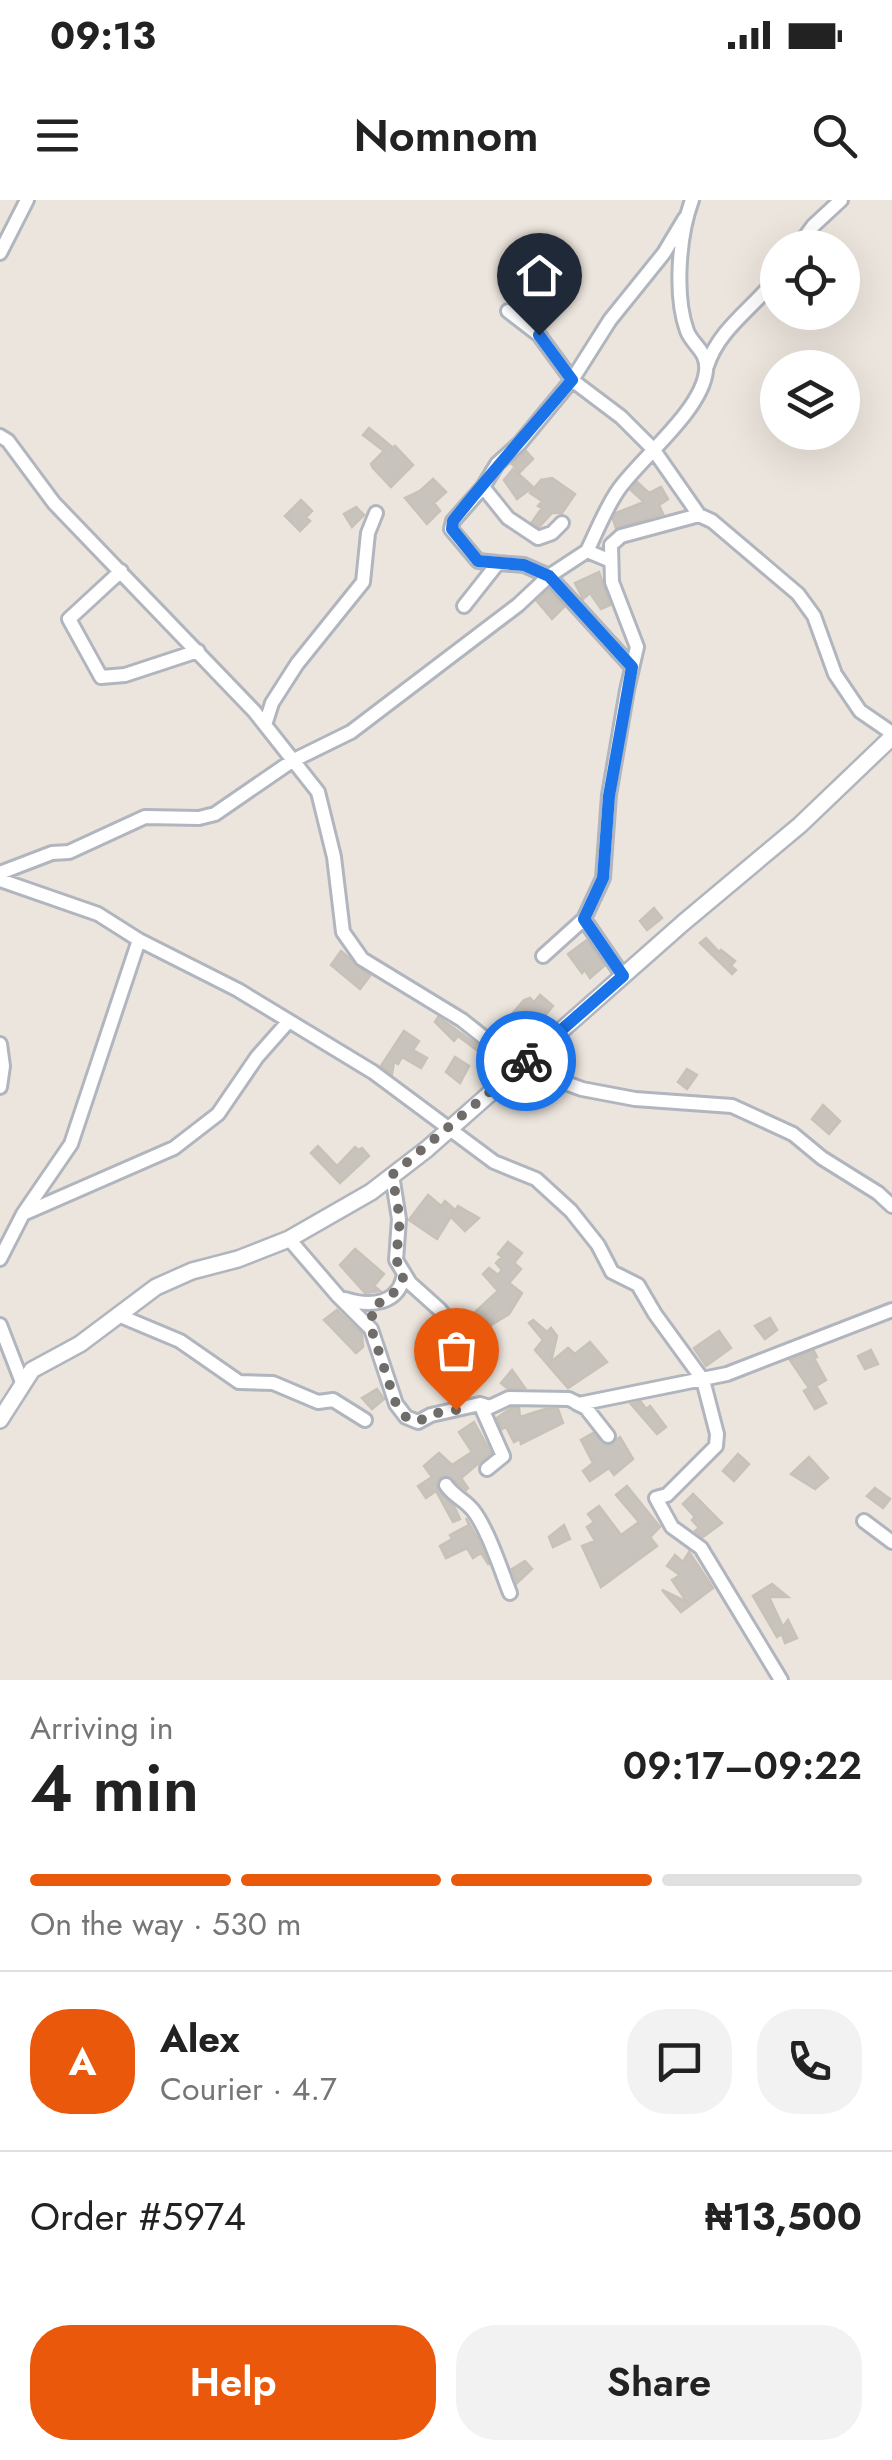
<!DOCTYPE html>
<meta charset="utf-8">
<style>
:root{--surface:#fff;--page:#f2f2f2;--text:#222;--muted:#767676;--line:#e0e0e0;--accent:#ea580c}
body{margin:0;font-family:Jost,sans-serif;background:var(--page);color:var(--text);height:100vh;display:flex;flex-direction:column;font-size:38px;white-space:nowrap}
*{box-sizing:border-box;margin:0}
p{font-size:32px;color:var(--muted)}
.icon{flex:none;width:55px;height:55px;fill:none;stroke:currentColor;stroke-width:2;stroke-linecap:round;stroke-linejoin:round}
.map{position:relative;height:1480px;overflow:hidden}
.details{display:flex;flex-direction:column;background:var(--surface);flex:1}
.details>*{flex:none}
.controls{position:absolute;left:760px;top:30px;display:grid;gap:20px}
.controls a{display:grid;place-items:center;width:100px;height:100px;border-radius:50%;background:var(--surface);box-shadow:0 10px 40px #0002;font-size:50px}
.pin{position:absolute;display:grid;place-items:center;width:85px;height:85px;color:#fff;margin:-102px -42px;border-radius:50% 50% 50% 0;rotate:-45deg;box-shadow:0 0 10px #0007}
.pin .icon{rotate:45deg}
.courier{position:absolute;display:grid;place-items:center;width:100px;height:100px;margin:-50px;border:8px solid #1a73e8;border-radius:50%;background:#fff;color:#222;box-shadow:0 2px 12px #0007}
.head em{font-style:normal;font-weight:600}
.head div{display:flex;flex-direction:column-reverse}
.head{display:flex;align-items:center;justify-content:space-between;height:170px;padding:0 30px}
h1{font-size:65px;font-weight:600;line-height:75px}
.bar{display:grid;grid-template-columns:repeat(4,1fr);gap:15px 10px;align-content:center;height:120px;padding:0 30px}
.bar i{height:12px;border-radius:8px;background:var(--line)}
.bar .on{background:var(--accent)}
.bar p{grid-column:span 4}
.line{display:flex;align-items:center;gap:25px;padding:0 30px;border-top:2px solid var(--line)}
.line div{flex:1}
.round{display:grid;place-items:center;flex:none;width:105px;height:105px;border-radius:40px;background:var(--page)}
.primary-button{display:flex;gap:20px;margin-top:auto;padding:20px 30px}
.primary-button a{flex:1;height:115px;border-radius:40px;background:var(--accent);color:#fff;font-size:40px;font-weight:600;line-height:115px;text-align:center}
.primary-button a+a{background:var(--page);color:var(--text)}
.status{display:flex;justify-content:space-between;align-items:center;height:70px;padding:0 50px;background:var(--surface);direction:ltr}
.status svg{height:28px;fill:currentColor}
header{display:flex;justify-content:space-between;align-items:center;height:130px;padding:0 30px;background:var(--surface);font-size:45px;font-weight:600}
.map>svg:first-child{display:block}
.building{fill:#c8c3bc;stroke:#c8c1b7;stroke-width:2.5}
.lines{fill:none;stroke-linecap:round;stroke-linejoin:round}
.minor-casing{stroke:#b1b5be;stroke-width:18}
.tertiary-casing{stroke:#b1b5be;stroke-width:20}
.minor{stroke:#fff;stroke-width:12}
.tertiary{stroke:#fff;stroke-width:15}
.done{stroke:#6f6c69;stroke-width:10;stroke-dasharray:0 18}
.route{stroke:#1a73e8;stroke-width:12}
</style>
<div class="status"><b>09:13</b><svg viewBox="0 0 49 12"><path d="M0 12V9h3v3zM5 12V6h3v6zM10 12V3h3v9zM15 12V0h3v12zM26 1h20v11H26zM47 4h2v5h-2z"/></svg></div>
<header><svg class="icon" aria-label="menu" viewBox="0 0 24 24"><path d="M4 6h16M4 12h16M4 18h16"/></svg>Nomnom<svg class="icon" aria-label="search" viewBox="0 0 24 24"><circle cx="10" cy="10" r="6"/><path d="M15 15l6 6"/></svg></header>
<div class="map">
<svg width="892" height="1480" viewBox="0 0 892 1480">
<rect width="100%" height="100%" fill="#ece5dd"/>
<path class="building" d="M369 228 392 247 390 252 395 246 413 265 391 287 373 268 371 264 384 251 363 235Z
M526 251 533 259 520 272 512 264Z
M513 269 533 287 517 299 504 280Z
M552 278 575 294 562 313H552L539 327 532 322 542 308 538 306 542 301 530 293 541 280Z
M433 279 446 292 434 303 440 311 427 324 405 298 420 291Z
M637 282 649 293 661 287 668 299 659 305 663 314 616 328 613 319 616 313 644 302 631 290Z
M301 300 312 311 306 317 310 321 300 331 285 316Z
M356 307 364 315 352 327 344 314Z
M599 372 610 405 601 409 590 393 583 399 575 383Z
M548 390 564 407 552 419 537 401Z
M654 708 662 718 647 730 640 721Z
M706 738 719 752 721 750 735 761 731 766 736 770 732 774 700 743Z
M587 740 604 766 590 778 585 770 582 773 568 754Z
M341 751 370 776 360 789 331 765Z
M540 795 553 806 516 850 495 834 524 800 530 798 534 802Z
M438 817 479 846 478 851 458 836 454 841 435 822Z
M404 831 419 841 413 850 427 858 421 868 402 857 398 864 394 862 392 874 381 866Z
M455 857 469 866 460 883 446 872Z
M687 869 697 875 687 889 678 882Z
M823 905 840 921 829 934 812 919Z
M318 946 337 966 355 947 358 950 362 948 369 956 340 983 311 953Z
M428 995 441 1006 445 1001 455 1010 437 1039 409 1020Z
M458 1006 479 1018 465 1031 451 1017Z
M508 1042 522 1053 514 1063 521 1069 509 1083 522 1093 509 1114 483 1130 473 1114 498 1091 483 1074 489 1068 498 1075 502 1070 496 1063 502 1057 498 1054Z
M355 1049 384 1074 374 1086 380 1091 365 1093 340 1065Z
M337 1110 362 1134 363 1147 356 1153 324 1120Z
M770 1118 777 1130 765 1139 755 1126Z
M533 1120 547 1132 551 1128 557 1136 551 1162 568 1148 575 1154 590 1142 607 1162 568 1188 535 1150 543 1140 529 1123Z
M719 1131 731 1148 706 1166 694 1148Z
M871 1150 878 1164 865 1169 858 1156Z
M814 1151 817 1157 814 1158 826 1180 816 1186 826 1203 815 1209 804 1191 809 1188 790 1160Z
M512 1170 525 1188H507L501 1183Z
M377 1189 384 1199 372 1209 362 1198Z
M641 1202 646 1209 650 1206 666 1227 657 1234 631 1204Z
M511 1208H519L520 1217 545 1209H558L563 1223 521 1244 520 1239 514 1242 506 1227 502 1229 497 1218Z
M474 1222 491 1253 461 1278 468 1288 466 1290 449 1276 441 1277 436 1282 438 1291 454 1306 460 1319 453 1322 436 1291 426 1298 418 1286 432 1277 424 1266 439 1253 452 1265 472 1252 459 1232Z
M593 1233 608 1246 620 1237 633 1259 614 1275 609 1268 590 1281 583 1271 593 1263 581 1240Z
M738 1254 749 1264 734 1281 723 1271Z
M809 1257 828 1278 815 1289 791 1274Z
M627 1286 660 1327 650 1337 657 1346 601 1387 582 1346 595 1341 587 1327 594 1322 588 1314 599 1306 621 1335 639 1322 616 1295Z
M875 1288 890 1299 883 1308 867 1296Z
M693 1294 722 1323 703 1337 695 1331 699 1328 692 1320 695 1317 683 1304Z
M466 1318 478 1339 489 1365 481 1353 473 1358 467 1348 446 1358 440 1346 452 1339 450 1335 469 1325Z
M564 1325 570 1339 553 1347 549 1337Z
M689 1352 713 1388 681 1412 662 1390 687 1402 672 1380 680 1375 667 1366 675 1355 683 1362Z
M525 1361 532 1369 517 1383 512 1369Z
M772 1384 788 1397H769L783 1427 788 1420 797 1438 785 1443 782 1434 777 1437 753 1396Z"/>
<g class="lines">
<g class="minor-casing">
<path id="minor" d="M797 48 813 26 841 0
M0 53 27 0
M508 111 539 135 572 180 621 217 653 249 699 315 712 321 798 394 814 416 835 474 860 511 892 533
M707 166C719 128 755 107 778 76
M0 236 8 241 54 303 254 511 318 592 334 657 343 732 362 759 462 820 520 866 582 889 635 899 732 906 793 934 822 958 878 993 892 1006
M483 287 453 321 451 329 478 361 498 363
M562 323 552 333 538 338 508 318 483 287 497 264 520 243 572 180 610 120 664 53 685 18
M587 351C597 331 606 307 619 289 642 257 702 210 706 171 708 151 693 146 687 131 674 95 679 35 692 0
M121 371 69 419 101 477 125 475 198 451
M464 406 498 363 524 365 549 376 587 351 611 361
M265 525 272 503 297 464 363 382 368 333 376 313
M0 673 52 653 69 652 145 617 199 618 215 614 292 561 351 532 518 405 549 376 632 467
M0 680 98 714 139 740 238 790 373 872 494 962 536 979 571 1011 598 1045 612 1072 638 1085 655 1114 703 1180 717 1234 716 1246 667 1295 656 1298 672 1327 701 1348 781 1480
M139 740 71 944 23 1014 174 948 218 914 257 857 288 822
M543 756 584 719
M623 776 584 719 603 678 609 595 627 490 637 447 612 382 611 345 621 336 699 315
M0 844 3 866 0 887
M392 975 399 1019 396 1060 410 1083 440 1110 452 1126 449 1146 461 1164
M289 1039 338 1096 371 1129 396 1204 406 1217 418 1222 431 1215 480 1204 490 1207 509 1198 569 1199 579 1204 727 1174 892 1110
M0 1059 23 1014
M345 1099C370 1107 400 1105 404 1073
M118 1115 180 1141 239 1182 273 1183 318 1202 333 1200 365 1220
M0 1125 22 1182
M576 1203 586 1208 608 1236
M480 1204 503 1256 487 1269
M446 1285C453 1295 461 1298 469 1306 485 1320 502 1373 510 1393
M864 1321 892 1342"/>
</g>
<g class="tertiary-casing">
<path id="tertiary" d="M0 1220 32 1170 80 1144 156 1087 192 1071 238 1059 289 1039 371 992 427 949 683 723 800 625 892 537"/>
</g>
<use href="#minor" class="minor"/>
<use href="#tertiary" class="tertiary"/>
</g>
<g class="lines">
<path class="done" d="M456 1210 431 1214 418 1222 406 1217 396 1204 371 1128 373 1105 388 1100 402 1082 404 1072 396 1060 400 1019 392 975 526 861"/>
<path class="route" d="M526 861 623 776 584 719 603 678 609 596 632 467 549 376 524 365 478 361 452 329 453 321C491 273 532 228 572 180L539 135"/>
</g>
</svg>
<div class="controls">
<a><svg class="icon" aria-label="locate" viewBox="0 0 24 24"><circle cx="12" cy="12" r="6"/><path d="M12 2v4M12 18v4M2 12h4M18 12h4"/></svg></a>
<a><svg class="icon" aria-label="layers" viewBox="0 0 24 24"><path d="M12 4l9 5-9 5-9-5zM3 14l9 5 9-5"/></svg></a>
</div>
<div class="pin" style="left:456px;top:1210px;background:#ea580c"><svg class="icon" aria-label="bag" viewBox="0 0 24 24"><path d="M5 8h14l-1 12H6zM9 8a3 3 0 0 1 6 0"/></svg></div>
<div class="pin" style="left:539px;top:135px;background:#1f2937"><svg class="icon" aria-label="home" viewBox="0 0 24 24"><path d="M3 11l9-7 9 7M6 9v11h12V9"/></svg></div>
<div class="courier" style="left:526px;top:861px"><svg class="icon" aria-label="bike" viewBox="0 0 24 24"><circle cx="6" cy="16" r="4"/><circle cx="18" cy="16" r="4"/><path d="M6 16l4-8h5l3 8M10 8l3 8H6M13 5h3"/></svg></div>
</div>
<section class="details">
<div class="head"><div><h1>4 min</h1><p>Arriving in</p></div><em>09:17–09:22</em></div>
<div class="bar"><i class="on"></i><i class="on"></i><i class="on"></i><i></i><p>On the way · 530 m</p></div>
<div class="line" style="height:180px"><b class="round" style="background:var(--accent);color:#fff">A</b><div><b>Alex</b><p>Courier · 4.7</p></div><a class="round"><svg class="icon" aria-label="chat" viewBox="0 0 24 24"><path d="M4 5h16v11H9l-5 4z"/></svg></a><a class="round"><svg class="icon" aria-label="phone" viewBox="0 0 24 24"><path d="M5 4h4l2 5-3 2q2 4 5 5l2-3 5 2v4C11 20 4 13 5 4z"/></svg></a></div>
<div class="line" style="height:130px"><div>Order #5974</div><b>₦13,500</b></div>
<div class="primary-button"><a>Help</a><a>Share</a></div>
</section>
